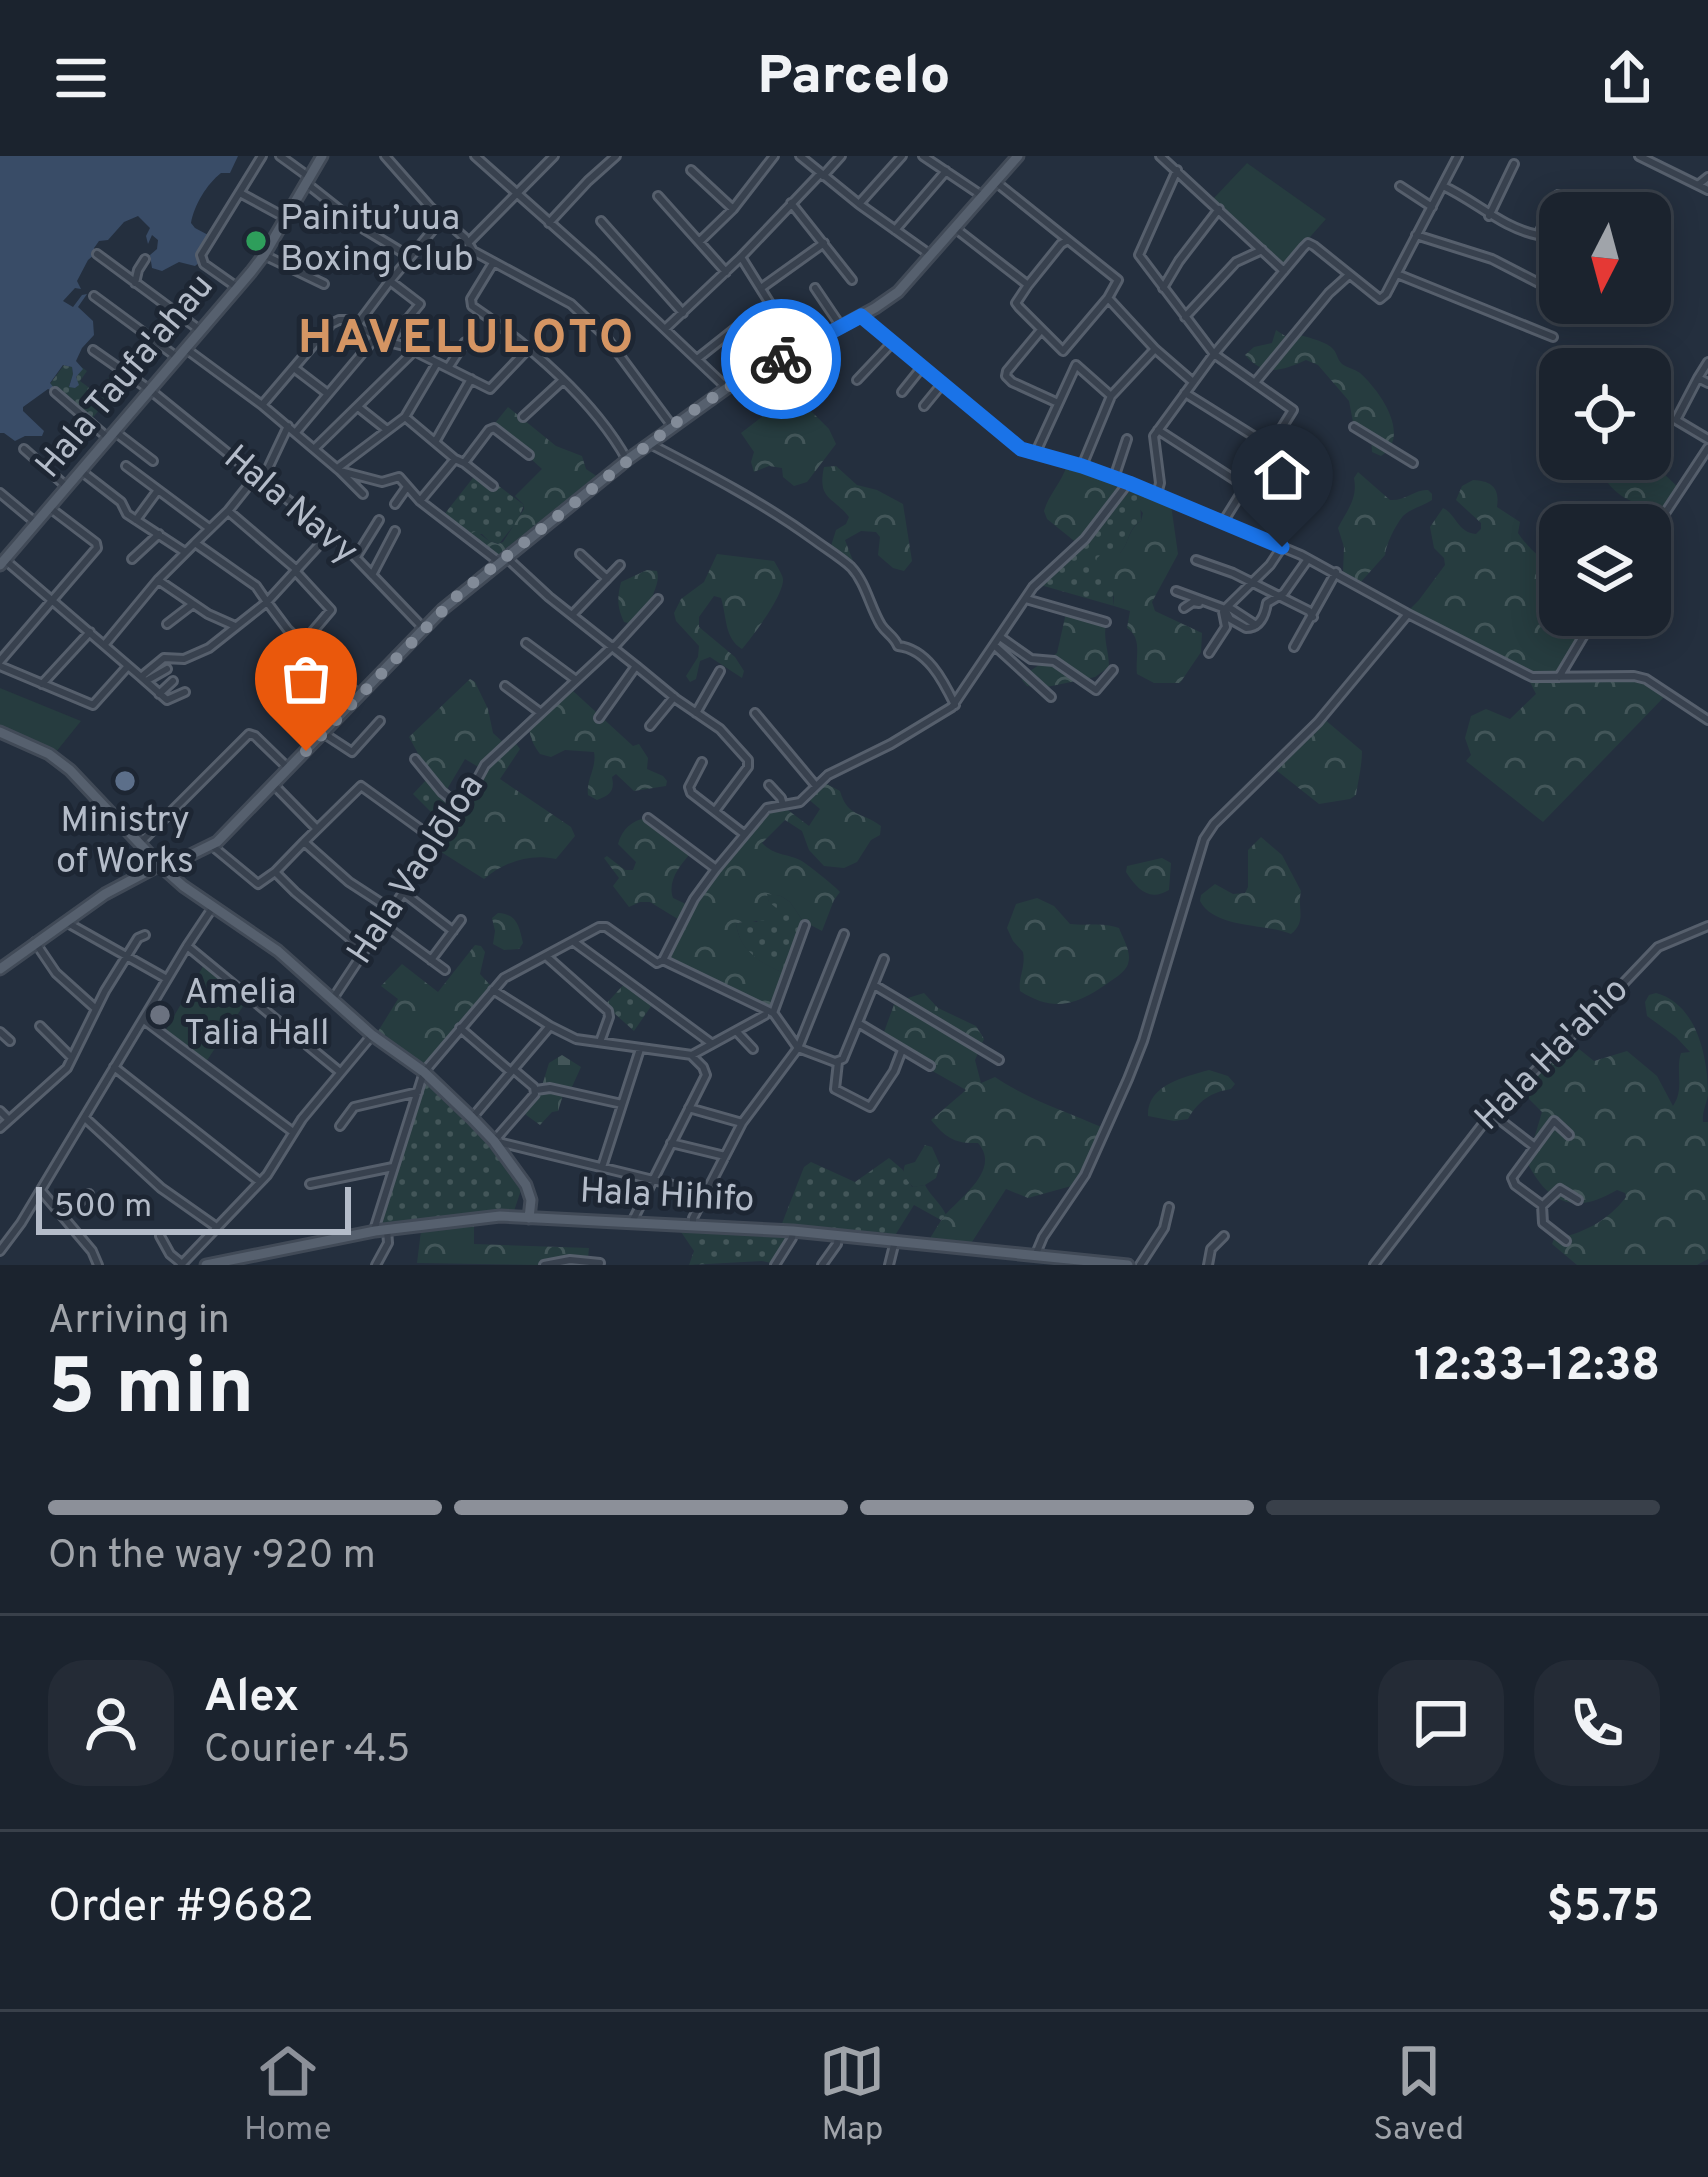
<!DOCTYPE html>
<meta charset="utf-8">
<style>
:root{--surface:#1b232e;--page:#242b36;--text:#f1f3f6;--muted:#a0a4aa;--line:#39404a;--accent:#8c9099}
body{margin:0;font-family:Overpass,sans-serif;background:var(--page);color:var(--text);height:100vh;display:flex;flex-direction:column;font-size:45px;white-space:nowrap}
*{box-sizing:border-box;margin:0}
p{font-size:39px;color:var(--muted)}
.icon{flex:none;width:66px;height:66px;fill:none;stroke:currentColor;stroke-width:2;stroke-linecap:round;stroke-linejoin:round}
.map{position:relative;height:1109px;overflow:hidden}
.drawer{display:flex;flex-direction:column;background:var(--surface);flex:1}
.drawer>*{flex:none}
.needle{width:78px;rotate:186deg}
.tools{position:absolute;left:1539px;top:36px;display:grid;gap:24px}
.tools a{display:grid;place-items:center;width:132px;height:132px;border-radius:24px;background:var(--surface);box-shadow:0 6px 30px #0003,0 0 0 3px var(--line);font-size:60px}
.scale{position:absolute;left:36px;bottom:30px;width:315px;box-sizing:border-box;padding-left:12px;border:6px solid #b4bcc9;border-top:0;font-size:33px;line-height:42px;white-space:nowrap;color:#b4bcc9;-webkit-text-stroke:9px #1d2633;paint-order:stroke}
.pin{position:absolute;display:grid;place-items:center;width:102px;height:102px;color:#fff;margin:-123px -51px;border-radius:50% 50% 50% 0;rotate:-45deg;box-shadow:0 0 12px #0007}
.pin .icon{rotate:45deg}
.courier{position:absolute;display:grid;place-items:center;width:120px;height:120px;margin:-60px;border:9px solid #1a73e8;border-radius:50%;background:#fff;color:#222;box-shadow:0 3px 15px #0007}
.summary em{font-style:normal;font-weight:800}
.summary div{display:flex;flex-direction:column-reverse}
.summary{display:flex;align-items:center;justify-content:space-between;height:204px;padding:0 48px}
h1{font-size:78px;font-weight:800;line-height:90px}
.bar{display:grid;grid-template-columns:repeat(4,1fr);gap:18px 12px;align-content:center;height:144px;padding:0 48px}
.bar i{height:15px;border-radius:9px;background:var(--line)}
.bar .active{background:var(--accent)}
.bar p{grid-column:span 4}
.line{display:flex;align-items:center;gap:30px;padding:0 48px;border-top:3px solid var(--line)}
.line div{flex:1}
.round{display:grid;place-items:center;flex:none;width:126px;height:126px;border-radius:36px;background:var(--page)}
header{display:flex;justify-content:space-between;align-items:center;height:156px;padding:0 48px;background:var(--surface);font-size:54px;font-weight:800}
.menu{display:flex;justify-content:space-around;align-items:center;height:168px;border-top:3px solid var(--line);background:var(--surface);font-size:33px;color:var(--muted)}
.menu a{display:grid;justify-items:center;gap:6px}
.menu .active{color:var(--accent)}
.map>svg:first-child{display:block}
.grass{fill:url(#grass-dots)}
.forest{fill:url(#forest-crowns)}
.cemetery{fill:url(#cemetery-stones)}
.pitch{fill:#263c3f}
.water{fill:#394c67}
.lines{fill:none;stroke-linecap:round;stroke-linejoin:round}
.minor-casing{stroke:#565f6c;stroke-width:12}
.major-casing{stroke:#414a57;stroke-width:15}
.minor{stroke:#38414e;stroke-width:6}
.major{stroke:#56606e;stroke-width:9}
.done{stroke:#828b98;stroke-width:12;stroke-dasharray:0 21.6}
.route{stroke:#1a73e8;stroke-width:15}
.leisure-dot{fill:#2e9e5b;stroke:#1d2633;stroke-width:4.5}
.service-dot{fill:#5c6f8a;stroke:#1d2633;stroke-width:4.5}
.worship-dot{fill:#6b7280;stroke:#1d2633;stroke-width:4.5}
.labels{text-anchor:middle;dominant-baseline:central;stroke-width:10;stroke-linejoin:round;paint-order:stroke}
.poi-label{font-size:36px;fill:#b4bcc9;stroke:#1d2633;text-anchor:start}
.street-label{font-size:36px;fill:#b4bcc9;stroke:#1d2633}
.district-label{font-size:48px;font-weight:bold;letter-spacing:3px;fill:#d59563;stroke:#1d2633}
</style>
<header><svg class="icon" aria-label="menu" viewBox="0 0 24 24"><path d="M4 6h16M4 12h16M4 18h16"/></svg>Parcelo<svg class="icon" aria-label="share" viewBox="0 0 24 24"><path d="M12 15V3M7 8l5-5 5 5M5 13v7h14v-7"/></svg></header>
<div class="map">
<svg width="1708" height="1109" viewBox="0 0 1708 1109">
<defs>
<pattern id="grass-dots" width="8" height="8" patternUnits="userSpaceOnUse" patternTransform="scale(3)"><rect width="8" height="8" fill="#263c3f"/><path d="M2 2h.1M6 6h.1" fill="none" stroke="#435659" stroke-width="1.8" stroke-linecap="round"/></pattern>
<pattern id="forest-crowns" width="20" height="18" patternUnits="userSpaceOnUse" patternTransform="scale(3)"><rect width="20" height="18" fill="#263c3f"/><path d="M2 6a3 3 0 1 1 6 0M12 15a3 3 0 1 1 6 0" fill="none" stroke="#435659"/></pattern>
<pattern id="cemetery-stones" width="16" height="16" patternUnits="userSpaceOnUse" patternTransform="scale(3)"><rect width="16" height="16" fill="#263c3f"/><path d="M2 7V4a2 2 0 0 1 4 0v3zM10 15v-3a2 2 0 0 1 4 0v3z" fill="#435659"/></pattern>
</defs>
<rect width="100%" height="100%" fill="#242f3e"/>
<path class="grass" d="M77 208 87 215 80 225 95 236 110 220 115 223 120 217 130 224 109 249 105 247 90 265 50 228 64 209 72 211 73 218 69 230 76 232Z
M476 318 488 327 491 324 524 349 518 364 499 388 489 385 482 378 468 379 443 360Z
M1132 333 1147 339 1140 344 1141 365C1127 373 1130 387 1120 397H1103L1119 428 1113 441 1114 450 1037 428 1077 395Z
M427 623 458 652 446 671 413 638Z
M766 737 781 740 790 746 803 765 784 817C759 807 740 795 736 768L748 764 757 766 769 746Z
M626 826 654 846 634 875 605 849Z
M427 925 491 989 522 1031 513 1058 381 1070 378 1065 423 926Z
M889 1002 903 1014 912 1031 925 1029C931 1041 941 1047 946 1059L941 1064 914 1049 894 1081 781 1070 804 1011 811 1006 855 1026Z
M679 1073 785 1079 787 1083 771 1107 762 1105 689 1109 694 1095Z"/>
<path class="forest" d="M1276 174 1288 182 1294 177C1305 181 1322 184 1331 191 1338 197 1336 202 1342 208 1347 212 1355 213 1360 217 1380 235 1412 280 1381 300L1372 296 1371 277 1362 274 1353 266 1349 245 1318 209 1306 204C1282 215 1264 221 1245 199L1254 191 1272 187Z
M793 237 829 273 836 288 807 326 794 330 783 321 782 312 769 310 754 316 751 306 754 296 741 277Z
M508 251 556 290 582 300 586 313 598 321 502 399 495 400 468 379 476 375 489 385 498 388 503 386 524 353V349L515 340 542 313 530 302 532 299 495 267Z
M1650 254 1671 268 1674 282 1661 310 1663 317 1680 333 1669 350C1635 354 1604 337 1598 303H1650Z
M1067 309 1121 330 1122 335 1078 388 1047 363 1044 355C1049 338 1062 326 1067 309Z
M836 310 857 329 877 334 903 348 912 405 904 415 893 412 878 399 880 381 876 376 861 375 845 384 853 405 845 411 831 402V390L836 374 846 368 849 361C833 340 817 344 824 311Z
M1358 316 1390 344C1406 345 1415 333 1428 334L1432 338V344C1423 350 1410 353 1403 360 1395 370 1386 388 1385 399L1360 427 1343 416 1344 391 1338 372C1347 354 1358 343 1354 322Z
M1473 324C1491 325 1500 331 1497 351L1520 366 1518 377C1526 389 1545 410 1560 409V459H1593L1556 517 1530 515 1407 456 1419 444 1445 409 1444 402 1434 392 1430 371 1443 352C1456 358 1458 377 1476 378L1481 373V367L1456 344 1462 330Z
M1147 339 1171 349 1178 398 1152 446 1155 455 1202 477 1201 496 1180 527H1154L1137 518C1135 500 1143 483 1127 472L1130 455 1114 450V435L1118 427 1116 424H1110L1095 409 1097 402 1103 397H1120C1130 387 1127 374 1141 365L1143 357 1138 351 1140 344Z
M717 398 774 405C776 408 783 420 783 423 784 439 753 480 742 493 724 482 727 461 721 442L714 440 699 461V471L735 501 744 515 742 522 710 501 700 505 696 523 690 526 686 520 698 501 699 490 676 465 674 457 681 443 704 426Z
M647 414 657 415C661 430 649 438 651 454L640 458 628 467 624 466C617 451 617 442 621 426Z
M1066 457 1106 468C1103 484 1109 495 1109 511L1095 521 1042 532 1027 530 1022 524 1024 519 1057 497Z
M470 523 475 526 488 553 493 577 505 588 514 585 520 593 500 623 571 671 575 680 556 703C530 697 504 706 484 723L438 694 458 666 474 632 472 627 480 612 465 603 446 635 427 614 409 581Z
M1632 524 1645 527 1664 541 1543 666 1466 605 1471 599 1465 582 1471 560 1486 553 1510 563 1536 538 1530 526Z
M572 534 633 590 639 588 648 602 647 613 663 620 667 625 666 630 634 635 616 618 612 621C615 635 610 639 597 644L588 639C586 623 597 612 594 596L565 594 551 601 540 598C514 564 541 546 572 534Z
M1324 563 1362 595C1362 610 1358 625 1356 639L1350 643 1319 648 1276 614Z
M823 626 840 635C848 662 861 655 881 670L880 679 871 684 857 706 844 712 824 710 809 694 802 675 785 664 762 687C775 700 785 697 800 704 805 706 836 731 840 736L834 744 822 775 803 765 790 746 781 740 767 738 769 746 780 755C768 771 751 761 736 768 740 795 760 807 784 817L773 852 765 851 669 805 668 800 697 744 769 654 784 651 809 670 820 653 807 642Z
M647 662 691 697C680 709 667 725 673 742L688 749 681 765 650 746H640L629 751 613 730 619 722 604 702 607 700 625 714H633L636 706 618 688C622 673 632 664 647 662Z
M1261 681 1282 699 1301 735C1297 753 1307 765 1291 778 1264 767 1215 773 1200 745L1201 739 1215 728 1233 738 1245 737 1248 731V694Z
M1162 702 1171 707 1169 734C1149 746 1137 733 1126 716L1127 710Z
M1037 742 1054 750 1070 768C1088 770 1101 766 1119 772 1123 783 1132 796 1128 808 1125 816 1115 822 1108 827 1077 849 1054 857 1020 835 1018 822 1026 810 1023 796L1013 785 1007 772 1016 748Z
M498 757C517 758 519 770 523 787L519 793 504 794 493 788 495 775 492 762Z
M475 789 481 790 485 796 480 818 492 831 456 869 427 909 424 910 377 877 398 843 381 830 402 808 438 836Z
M924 837 938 852 976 870 984 883 975 904 981 927 995 921C1029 944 1067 956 1104 972L1075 1029 1028 1042 1006 1033 970 1089 929 1084C934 1076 939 1067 945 1059 962 1040 1001 1013 978 987 955 988 946 982 931 964L966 934 913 904 911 894 884 876 895 846Z
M1656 837C1697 848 1708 901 1708 939 1706 950 1702 955 1703 966H1708V1103L1697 1109H1577L1552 1088 1554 1083C1582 1078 1608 1065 1626 1041L1625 1037 1617 1034C1575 1059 1548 1048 1527 1006L1542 956 1518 932 1569 885 1594 905 1627 895 1657 920 1673 950C1685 933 1675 915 1681 897L1690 896 1676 881 1647 860 1645 846 1649 839Z
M1209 914 1228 920 1235 928 1231 933C1211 936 1198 945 1188 963L1174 965 1148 960C1147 929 1184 921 1209 914Z
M925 989 932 991 940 1009 936 1022 925 1029 913 1031C907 1024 901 1018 905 1009L915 1006Z
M474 1066V1088L589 1092 588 1102H565L538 1109 417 1107 421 1075Z"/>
<path class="cemetery" d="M562 899 581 911 571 933 564 936 558 955 552 956 540 969 522 956 541 933 549 907Z"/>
<path class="pitch" d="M1247 7 1326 63 1288 106 1281 107 1213 43Z
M0 532 81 565 56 596 0 571Z
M205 807 248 843 204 909 164 877Z"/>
<path class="water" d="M0 0H238L230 17H221C207 28 194 49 191 67L195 72 210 80 199 103 200 106 195 110 179 106 162 115 152 112 150 99 157 93 158 84 152 79 148 88 146 80 150 72 138 60 124 66 108 84 99 85 94 92 95 98 88 104 77 125 81 133 75 132 63 145 73 151 82 139 87 138 78 151 93 165 94 179 82 192 76 205 83 213 76 221 79 229 75 232 69 231 73 218 72 211 63 209 50 227 55 233 53 235 48 233 23 251V255L44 275 42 280H25L15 285 4 277H0Z"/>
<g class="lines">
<g class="minor-casing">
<path id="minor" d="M280 0 309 21
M385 0 430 51 465 82 473 95 571 148 606 181 672 270
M475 0 593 105 727 232
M800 0 859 48 929 98
M923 0 981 39
M1160 0 1284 115
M1639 0 1708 34
M691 14 733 53
M1177 14 1139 99 1214 198 1293 254 1223 366
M823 20 841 0
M306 27 364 73 410 101
M997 27 1068 84
M1698 29 1708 21
M1400 30 1432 51
M1443 30C1476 45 1502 72 1538 79L1558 39
M240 37 286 62
M658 40 726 116
M791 47 852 124
M859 48 902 0
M1608 57 1611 49 1617 44 1636 51
M1489 60 1514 8
M601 65 683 157
M549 67 588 25 616 0
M956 73 1028 129 1061 88 1068 84 1118 124 1108 142 1063 195 1019 151 1016 147 1028 129
M895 74 946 15
M1416 79 1492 103 1560 138
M1538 79 1560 89
M699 86 733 53 774 0
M468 87 554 0
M97 98 201 175
M264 99 324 128
M741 101 799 194
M493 107 471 143 472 150C528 188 594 244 627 304
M1397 118 1553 181
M390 125 420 148 392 182 391 187
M135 127 138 114 145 103
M238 132 204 108 201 99 262 0
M761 132 824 87
M815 132 840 169
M1163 132 1179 105 1219 53
M94 140 178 202
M1108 142 1155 193 1193 226
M861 160 1021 293 1082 310 1128 327 1301 399 1408 458 1532 521 1634 520 1646 523 1708 564
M1185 161 1236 106 1262 94
M357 169 390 125 442 63
M666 172 741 101 820 18
M1041 174 1007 215 1006 220 1012 226 1058 247
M186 193 262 249 340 315 382 326 399 321 420 345 499 406
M93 194 150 234 256 320 331 376 424 473
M697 203 741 168
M294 212 328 238
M448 212 465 186
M1698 222 1708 206
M857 224 891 188
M1257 224 1329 137 1349 119
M1708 227 1698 222 1676 264 1708 283
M55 236 108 282
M902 236 922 211
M1185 237 1271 291
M1111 240 1155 193
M262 249 331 168 339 164H348L384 185 404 190 490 233 528 193
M924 250 942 228
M358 251 387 274
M405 261 455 303 464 307 493 330
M523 261 562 225
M1354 271 1413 307
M1158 274 1246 331
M114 275 153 305
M296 276 376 181
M435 286 471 223
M652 289C708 318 762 346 813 383 825 392 840 401 851 411 866 427 870 451 881 469 887 478 894 480 898 490 927 493 943 524 955 549
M315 292 414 195
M24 293 67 331
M1036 296 1076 209 1111 240 1082 310
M464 307 489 274 494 272 529 299
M126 310 209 372
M339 311 405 261 437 207
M81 315 121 346 127 358 185 396
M340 315 363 338
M1114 322 1127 283
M262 325 288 270
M0 337 36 367
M1157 338 1160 327 1154 280 1214 198 1303 92 1308 87 1314 90 1380 143 1386 138 1458 0
M420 345 455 303
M395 348 407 331
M228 355 297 414
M136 364 158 334
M1650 380 1708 292
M195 387 228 355 256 320
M580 398 607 423
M356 401 379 364
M132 403 159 378
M508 403 549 441 636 510 599 562
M5 404 141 521 164 502 184 503 209 492 267 446 288 474 359 539
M1196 404 1233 417 1309 455 1313 461
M296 416 331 454 303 487
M372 419 395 375
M158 424 208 458 235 470
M1176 435 1225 453 1270 409 1282 391
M1026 443 1106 466
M1184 452 1193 446 1199 447
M1230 452 1256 469
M572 459 620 409
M167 468 193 448
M1000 481 1031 503 1054 505 1096 534 1113 514
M526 487 576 524
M105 488 158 424 195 387 256 430 267 446 331 376
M994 489 1051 541
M614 491 658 443
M1294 491 1336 416
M1209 497 1226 471 1223 456 1225 453 1230 463 1246 472C1260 472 1265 459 1267 447L1284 437 1308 403
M0 505 97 392 96 387 50 352
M0 510 93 549 128 510
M636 510 676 543 720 573 748 604V611L715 655
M141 521 167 544 185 536
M1559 521 1596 459
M146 525 167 513
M42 528 90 476
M505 530 541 557
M159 538 173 525
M696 557 720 515
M755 557 816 630
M650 570 674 541
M323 577 352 596 380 565
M415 603 442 636 462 652
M702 606 689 631 691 637 744 678
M273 628 316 672
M769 629 781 642 783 649
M648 662 716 713
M141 686 249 578 255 580 289 613
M304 686 275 716 295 736 364 794
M211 689 258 728 275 716
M404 737 453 775
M392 754 349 726 304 686 361 630 437 685
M66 766 167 823
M383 768 445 814
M35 786 56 817 96 853
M574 786 711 887
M187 790 340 916
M546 800 608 855 609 861 600 886
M431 804 461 764
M663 804 773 857 805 769
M874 829 999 904
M493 834 550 870
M332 844 437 685 455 664 485 609 613 490
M774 858 798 892 844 778
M144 864 293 976
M858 867 930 910
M40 870 71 901
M460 872 511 916
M0 876 10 885
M737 876 753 893
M838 906 835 933 870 951 894 915 902 894
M114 911 260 1026
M514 914 534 931 535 938 494 985 706 1037
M536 934 550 932 622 948
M689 952 742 967
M0 955 9 964
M1491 957 1535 991
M85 962 161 1032 215 1070
M472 962 550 870 576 883 692 899 765 859
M340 970 354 951 418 936
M0 972 67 912 105 835 138 782 145 779
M671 987 725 1000
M602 1011 640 893
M310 1028 393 1011
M42 1036 92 1095 98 1109
M1542 1050 1560 1033 1578 1044
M63 1061 89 1038
M632 1066 706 919 703 911 692 900
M693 1069V1062L742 967 798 892 835 906 843 903 884 803
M374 1074 424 916 504 822 599 771H606L657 807 663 804 694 743 716 713 767 652 800 646 828 619 891 588 952 551 1033 431 1085 383 1128 327
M160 1080 170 1098 181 1107
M1566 1085 1543 1067 1542 1049 1515 1029 1512 1022 1554 965 1569 979
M0 1095 21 1067 187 790 213 751
M1035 1100 1043 1081 1085 1019 1128 923 1143 885 1204 683 1214 668 1318 566 1408 458
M181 1109 267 1019 302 963 372 879
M376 1109 388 1087 387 1073
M544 1109 570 1104 600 1107
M775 1109 792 1082 793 1075
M822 1109 837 1088 838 1079
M889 1109 895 1085
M1140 1109 1164 1072 1169 1051
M1208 1109 1211 1093 1224 1080
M1374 1109 1493 955 1596 856 1658 791 1708 770"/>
</g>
<g class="major-casing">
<path id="major" d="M0 409 251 116 264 99 322 0
M0 576 49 598 70 614 158 707
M164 712 217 686 443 453 627 304 727 232 875 152 898 136 1018 0
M164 713 183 730 278 795 372 879 424 916 472 962 494 985 526 1029 531 1044 529 1062
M0 813 105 738 154 712
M206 1109 375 1075 500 1060 793 1075 1128 1109"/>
</g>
<use href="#minor" class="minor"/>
<use href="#major" class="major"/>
</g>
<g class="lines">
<path class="done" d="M306 595 460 437 682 262 727 232 781 203"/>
<path class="route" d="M781 203 861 160 1021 293 1082 310 1129 327 1282 391"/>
</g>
<circle class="leisure-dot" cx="256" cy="85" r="12"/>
<circle class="service-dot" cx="125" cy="625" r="12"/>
<circle class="worship-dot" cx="160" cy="859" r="12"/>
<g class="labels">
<g class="poi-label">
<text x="280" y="64">Painitu’uua<tspan x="280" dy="41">Boxing Club</tspan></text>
<text x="125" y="666" text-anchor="middle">Ministry<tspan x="125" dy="41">of Works</tspan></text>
<text x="184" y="838">Amelia<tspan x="184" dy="41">Talia Hall</tspan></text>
</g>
<g class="street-label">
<text transform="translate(126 221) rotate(-50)">Hala Taufa'ahau</text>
<text transform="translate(290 350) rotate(40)">Hala Navy</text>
<text transform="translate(417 714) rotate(-57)">Hala Vaolōloa</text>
<text transform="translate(1553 899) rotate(-45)">Hala Ha'ahio</text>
<text transform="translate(667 1041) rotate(3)">Hala Hihifo</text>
</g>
<g class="district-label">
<text x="467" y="184">HAVELULOTO</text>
</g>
</g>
</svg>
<div class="tools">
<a><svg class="needle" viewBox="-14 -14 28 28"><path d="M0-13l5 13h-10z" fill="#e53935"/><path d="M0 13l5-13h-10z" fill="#a0a4aa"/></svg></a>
<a><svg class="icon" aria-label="locate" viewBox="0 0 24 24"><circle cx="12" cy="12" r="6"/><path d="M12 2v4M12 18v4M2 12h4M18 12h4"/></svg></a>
<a><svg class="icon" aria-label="layers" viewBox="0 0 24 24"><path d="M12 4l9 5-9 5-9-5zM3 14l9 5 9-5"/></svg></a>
</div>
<div class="scale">500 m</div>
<div class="pin" style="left:306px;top:595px;background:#ea580c"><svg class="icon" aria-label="bag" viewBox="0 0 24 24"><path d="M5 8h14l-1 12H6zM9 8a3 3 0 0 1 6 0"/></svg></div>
<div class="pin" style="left:1282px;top:391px;background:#1f2937"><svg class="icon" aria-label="home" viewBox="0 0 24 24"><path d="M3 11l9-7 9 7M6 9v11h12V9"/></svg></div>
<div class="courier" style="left:781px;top:203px"><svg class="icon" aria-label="bike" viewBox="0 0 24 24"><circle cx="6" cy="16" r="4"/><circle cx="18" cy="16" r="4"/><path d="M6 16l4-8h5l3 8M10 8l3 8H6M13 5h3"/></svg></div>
</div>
<section class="drawer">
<div class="summary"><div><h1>5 min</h1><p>Arriving in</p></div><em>12:33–12:38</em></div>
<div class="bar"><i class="active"></i><i class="active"></i><i class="active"></i><i></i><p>On the way · 920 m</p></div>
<div class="line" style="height:216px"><a class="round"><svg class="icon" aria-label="person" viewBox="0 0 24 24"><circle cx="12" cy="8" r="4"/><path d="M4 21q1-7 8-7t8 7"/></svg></a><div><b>Alex</b><p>Courier · 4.5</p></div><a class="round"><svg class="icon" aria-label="chat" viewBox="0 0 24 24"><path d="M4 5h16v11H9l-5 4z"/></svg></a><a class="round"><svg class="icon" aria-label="phone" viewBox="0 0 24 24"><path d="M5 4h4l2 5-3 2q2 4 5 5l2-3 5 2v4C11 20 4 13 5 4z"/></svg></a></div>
<div class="line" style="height:156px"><div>Order #9682</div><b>$5.75</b></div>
</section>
<nav class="menu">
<a class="active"><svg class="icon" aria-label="home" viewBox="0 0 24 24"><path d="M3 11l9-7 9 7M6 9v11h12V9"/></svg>Home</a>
<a><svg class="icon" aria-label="map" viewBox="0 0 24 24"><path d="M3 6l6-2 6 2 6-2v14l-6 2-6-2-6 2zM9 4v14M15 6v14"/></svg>Map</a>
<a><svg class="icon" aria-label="saved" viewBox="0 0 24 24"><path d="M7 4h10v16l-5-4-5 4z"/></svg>Saved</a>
</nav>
